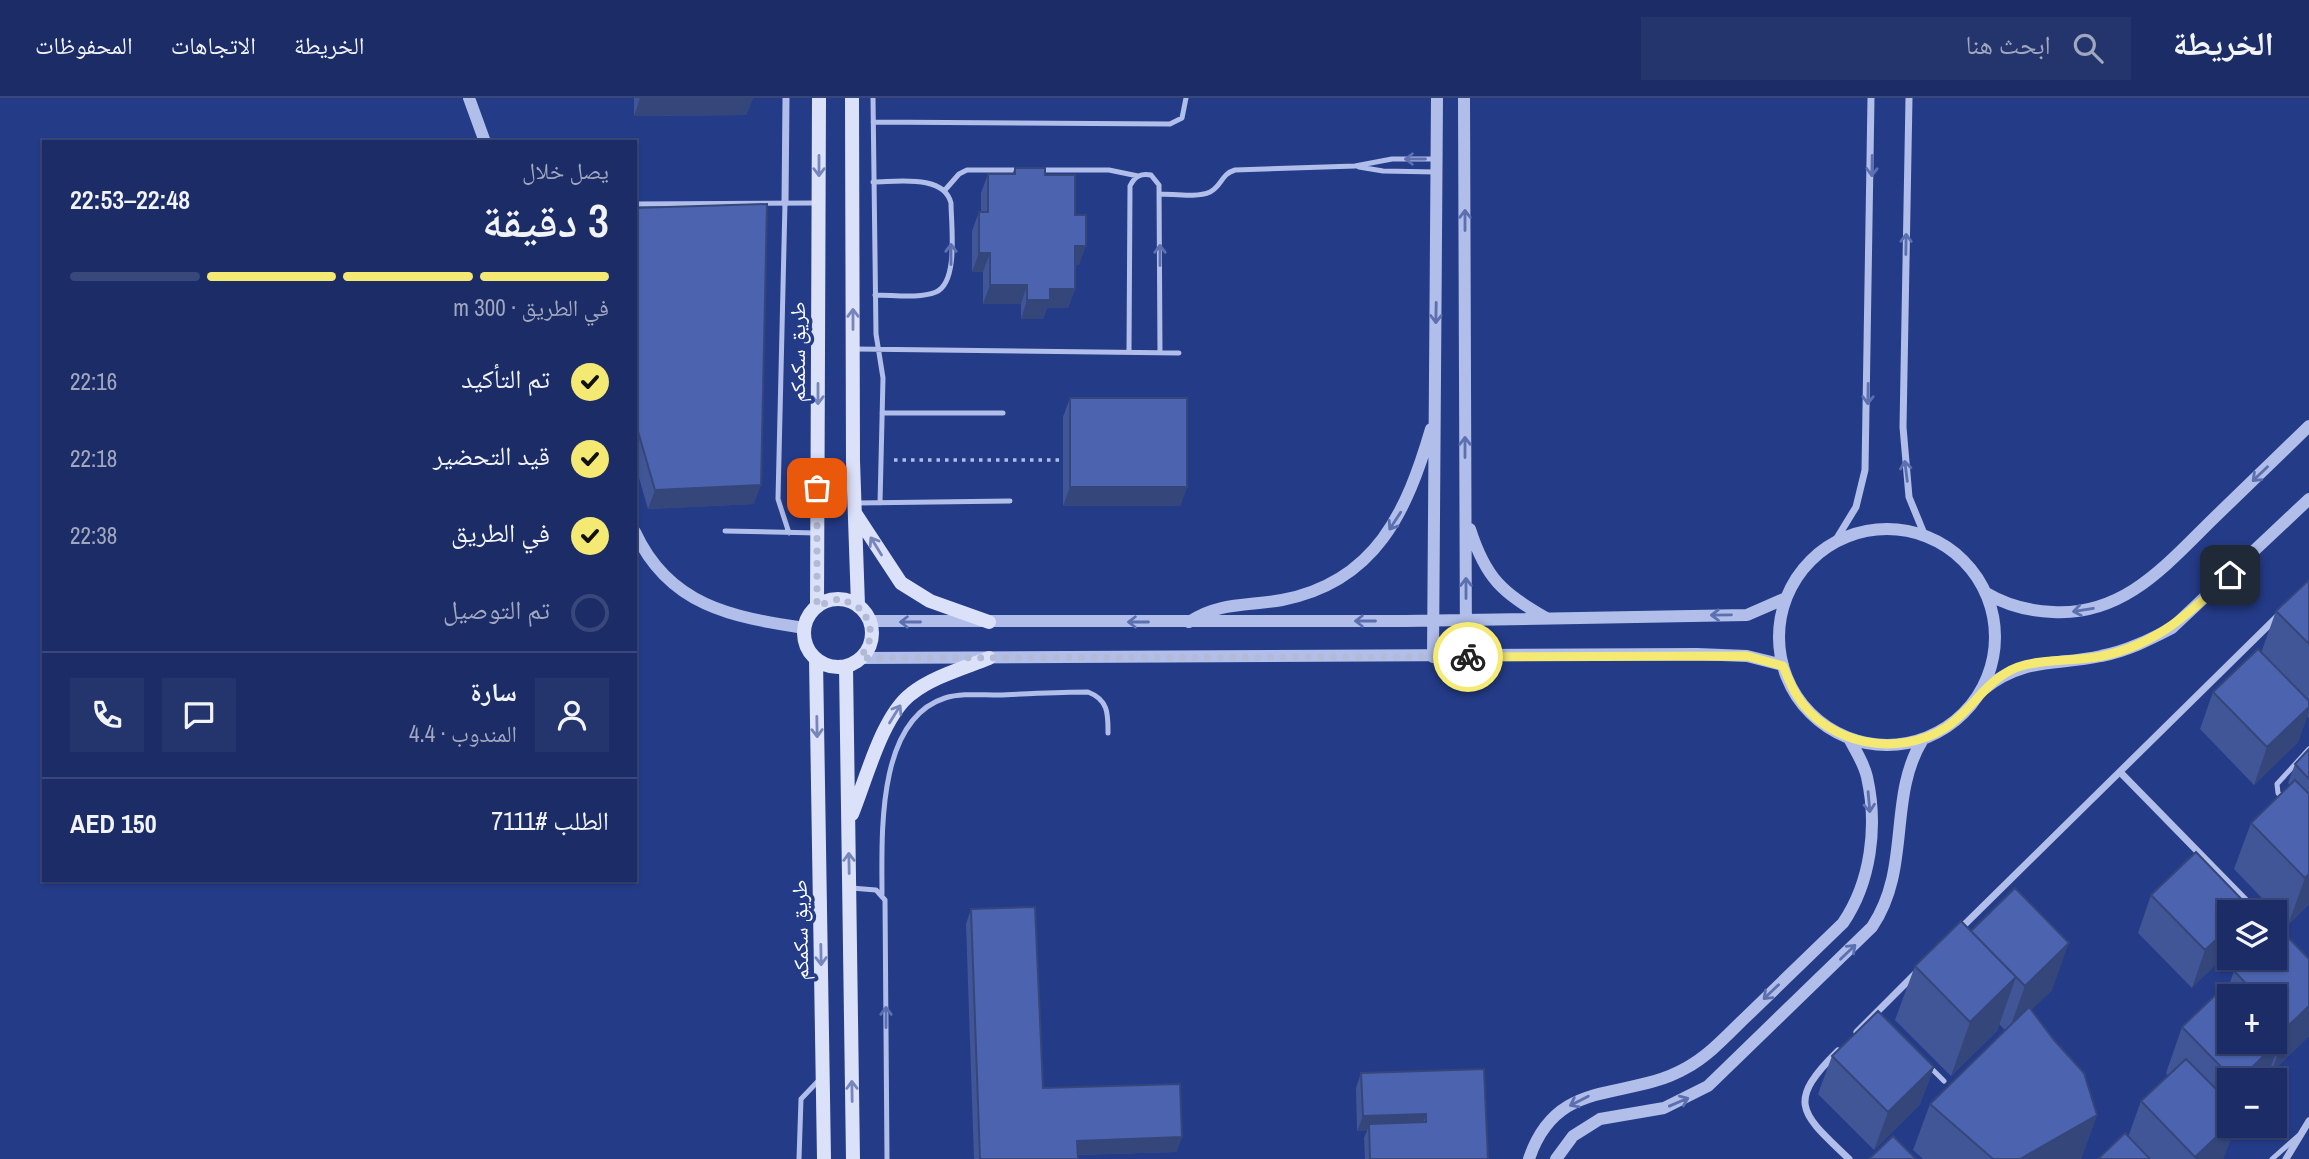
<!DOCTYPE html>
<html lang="ar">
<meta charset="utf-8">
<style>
:root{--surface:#1b2c66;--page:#24346c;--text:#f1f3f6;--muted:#a0a7bf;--line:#39487a;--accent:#f4e973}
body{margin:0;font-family:"Archivo Narrow","Noto Naskh Arabic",sans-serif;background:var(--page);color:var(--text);direction:rtl;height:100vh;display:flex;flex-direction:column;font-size:26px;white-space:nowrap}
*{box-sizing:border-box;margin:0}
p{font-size:23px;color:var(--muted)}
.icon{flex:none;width:38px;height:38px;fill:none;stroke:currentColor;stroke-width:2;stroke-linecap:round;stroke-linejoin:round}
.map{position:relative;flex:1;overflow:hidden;direction:ltr}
.side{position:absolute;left:42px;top:42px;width:595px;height:742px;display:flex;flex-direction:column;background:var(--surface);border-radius:0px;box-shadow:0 2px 5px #0004,0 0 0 2px var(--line);direction:rtl}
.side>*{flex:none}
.fabs{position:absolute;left:2217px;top:802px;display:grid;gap:14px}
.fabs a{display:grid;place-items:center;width:70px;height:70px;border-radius:0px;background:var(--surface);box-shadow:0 2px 5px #0004,0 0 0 2px var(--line);font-size:35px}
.pin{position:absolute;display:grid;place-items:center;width:60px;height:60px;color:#fff;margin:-30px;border-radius:14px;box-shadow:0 4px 10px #0006}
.courier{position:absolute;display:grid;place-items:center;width:70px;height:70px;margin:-35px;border:5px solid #f4e973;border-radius:50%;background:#fff;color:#222;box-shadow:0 2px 9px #0007}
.overview em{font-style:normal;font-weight:600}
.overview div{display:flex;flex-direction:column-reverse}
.overview{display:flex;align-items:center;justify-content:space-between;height:119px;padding:0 28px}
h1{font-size:46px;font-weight:600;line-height:52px}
.bar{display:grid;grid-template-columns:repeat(4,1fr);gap:10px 7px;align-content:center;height:84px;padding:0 28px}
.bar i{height:9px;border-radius:5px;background:var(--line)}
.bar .active{background:var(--accent)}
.bar p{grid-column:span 4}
.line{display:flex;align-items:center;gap:18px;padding:0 28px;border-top:2px solid var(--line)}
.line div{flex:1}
.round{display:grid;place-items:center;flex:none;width:74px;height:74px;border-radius:0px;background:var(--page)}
ol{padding:0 28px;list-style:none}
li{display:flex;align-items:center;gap:21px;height:77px}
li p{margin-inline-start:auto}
li .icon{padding:7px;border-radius:50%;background:var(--accent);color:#111;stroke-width:4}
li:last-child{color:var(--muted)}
li i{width:38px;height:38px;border:4px solid var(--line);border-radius:50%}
header{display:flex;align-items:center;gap:42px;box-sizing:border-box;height:98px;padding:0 35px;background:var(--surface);border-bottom:2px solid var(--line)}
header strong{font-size:33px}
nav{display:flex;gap:38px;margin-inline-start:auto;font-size:24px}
.search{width:490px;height:63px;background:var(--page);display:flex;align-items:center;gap:18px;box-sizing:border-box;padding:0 24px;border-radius:0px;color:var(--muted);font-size:26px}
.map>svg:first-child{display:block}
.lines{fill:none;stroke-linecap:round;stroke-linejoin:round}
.path{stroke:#b0bee9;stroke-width:3.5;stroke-dasharray:3.5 5;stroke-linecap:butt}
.service{stroke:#b0bee9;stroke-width:5}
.minor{stroke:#b0bee9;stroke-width:7}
.tertiary{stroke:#b0bee9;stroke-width:12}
.secondary{stroke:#dbe1f8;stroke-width:14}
.wall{fill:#415697;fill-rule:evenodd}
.shaded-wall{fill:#35467b}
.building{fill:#4c64b0;stroke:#35467b;stroke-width:2}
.oneway{stroke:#5c6faf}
.oneway2{stroke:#7686ba}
.done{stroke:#b2bad5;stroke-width:7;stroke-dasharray:0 12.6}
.route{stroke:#f4e973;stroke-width:9}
.labels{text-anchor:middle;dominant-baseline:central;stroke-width:7;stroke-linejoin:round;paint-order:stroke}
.street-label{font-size:21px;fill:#fff;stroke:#243b88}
</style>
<header>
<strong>الخريطة</strong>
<div class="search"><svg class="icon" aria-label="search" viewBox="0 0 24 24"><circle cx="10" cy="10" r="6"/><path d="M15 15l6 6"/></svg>ابحث هنا</div>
<nav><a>الخريطة</a><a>الاتجاهات</a><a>المحفوظات</a></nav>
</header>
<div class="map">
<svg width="2309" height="1061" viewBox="0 0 2309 1061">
<rect width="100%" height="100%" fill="#243b88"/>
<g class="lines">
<path class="path" d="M894 362H1063"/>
<path class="service" d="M873 0 876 236 883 280 880 405
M873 24 1170 26 1182 20 1186 0
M1359 69 1383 73 1436 74
M1038 72H1109L1138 78
M873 84C897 84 944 76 951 105 951 126 959 184 936 194 919 201 894 197 875 197
M945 92 959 76 967 72H1021
M1159 96C1174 96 1197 100 1210 94 1222 88 1221 76 1235 72L1355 68 1392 61H1436
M785 105 778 401 789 435
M635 106 816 105
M856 251 1179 255
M1129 254 1130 88C1135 78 1141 75 1151 77L1159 87 1160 254
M882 315H1003
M857 405 1010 403
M725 433 817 435
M2284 702 2278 695 2277 686 2309 651
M851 790 876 792 885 802 887 1061
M882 796C882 738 876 622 945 600 961 595 980 597 998 597 1028 596 1058 594 1088 594 1109 602 1108 617 1108 635
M1928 967 1944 983
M799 1061 801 1001 821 980
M2272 1061 2298 1038"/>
<path class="minor" d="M1909 0 1903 329 1909 399 1925 438
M785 105 786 0
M1834 445 1856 409 1865 372 1871 0
M2120 674 2257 814
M1958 833 2279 517
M1857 934 1915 876
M1838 953C1785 1005 1801 1015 1849 1061
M2286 1061 2309 1023"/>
<path class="tertiary" d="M469 0 485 44
M1464 0 1466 559
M1470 431C1486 481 1502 494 1546 520
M1779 539a108 108 0 1 1 216 0a108 108 0 1 1-216 0Z
M635 434C669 508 732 519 804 530
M1986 495C2006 507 2029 513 2053 514 2124 518 2166 467 2213 421 2245 390 2277 359 2309 328
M870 523H1405L1747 517 1786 500
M1189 524C1218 504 1249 508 1282 502 1376 484 1407 413 1431 331
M1433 559 1437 0
M861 560 1697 556 1747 558 1783 567
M1984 591C2024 559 2055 568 2101 558 2127 553 2149 542 2172 530L2309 401
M1529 1061C1557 977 1627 1004 1686 970 1710 957 1728 936 1747 918 1779 887 1811 856 1843 825 1871 784 1878 728 1867 679 1864 665 1855 652 1849 640
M1556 1061 1573 1038 1600 1021 1664 1010 1708 988 1872 829C1912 770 1887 699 1923 641"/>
<path class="secondary" d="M852 0 853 363 858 507
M855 415 901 485 930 503 989 524
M804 535a34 34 0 1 1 68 0a34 34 0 1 1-68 0Z
M817 508 819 0
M816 561 824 1061
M846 568 853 1061
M852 716C866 682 882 618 911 596 932 579 964 570 989 560"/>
</g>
<path class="wall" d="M634 0H753L746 17 634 18Z
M1015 70 1045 77 1075 117 1079 167H1075V191L1068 210H1047L1043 221H1021V206H983V174H972V133L979 114H981V95L988 76H1012Z
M635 110 754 406 648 411 635 366Z
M1070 300 1187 389 1180 408H1063V319Z
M2309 482V620L2307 618 2298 644 2254 687 2200 631 2213 594 2261 555 2276 513Z
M2309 651V806L2288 827 2234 771 2251 725 2290 687 2288 685 2295 666Z
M2151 797 2250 810 2248 814H2230L2192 890 2138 835Z
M971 811 1043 990 1182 1039 1176 1054 1078 1057V1061H974L966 826Z
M1971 833 2052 892 2031 912 2097 1017 2081 1061H1923L1913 1052 1930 1006 2005 932 1999 926 1997 933 1951 978 1895 922 1915 868Z
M2309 861V938L2271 975 2269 973 2266 982H2230V1027H2236L2223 1061H2098L2128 1039 2141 1003 2168 978 2166 975 2182 929 2229 887 2234 873ZM2230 898H2275V943Z
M1832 958 1934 969 1920 1006 1874 1052 1818 996Z
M1484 971 1488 1061H1365L1364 1040 1367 1033H1357L1356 990 1361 975Z"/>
<path class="shaded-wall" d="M640 0H753L746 17 634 18Z
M1075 148H1086L1079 167H1068Z
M979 155H990L983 174H972Z
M990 187H1027L1021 206H983Z
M1050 191H1075L1068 210H1047L1043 221H1021L1027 202Z
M761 387 754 406 648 411 655 392Z
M1070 389H1187L1180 408H1063Z
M2309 609V614L2298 644 2254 687 2267 649Z
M2309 776V806L2288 827 2305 780Z
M2230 829V853L2192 890 2205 852Z
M2069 845 2052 892 2008 935 2025 888Z
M2016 879 1997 933 1951 978 1970 924Z
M2309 908V938L2271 975 2288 928Z
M2281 941 2266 982H2239Z
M1934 969 1920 1006 1874 1052 1888 1014Z
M1426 1016 1421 1031 1369 1026 1367 1033H1357L1363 1018Z
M2097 1017 2081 1061H2020Z
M2230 1026V1027H2236L2223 1061H2195V1059Z
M1182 1039 1176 1054 1072 1057 1077 1043Z"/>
<path class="building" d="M1015 70H1045V77H1075V117H1086V148H1075V191H1050V202H1027V187H990V155H979V114H988V76H1015Z
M767 106 761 387 655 392 635 323V110Z
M1070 300H1187V389H1070Z
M2309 482V546L2276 513Z
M2258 551 2309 603V609L2267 649 2213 594Z
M2309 651V681L2295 666Z
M2295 682 2309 696V776L2305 780 2251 725Z
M2196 754 2250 810 2245 814H2230V829L2205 852 2151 797Z
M2015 790 2069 845 2025 888 1971 833Z
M1035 809 1043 990 1180 986 1182 1039 1077 1043 1078 1061H980L971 811Z
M1961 823 2016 879 1970 924 1915 868Z
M2279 830 2309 861V908L2288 928 2275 915V898H2258L2234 873 2248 859H2275V834Z
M2227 886 2239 898H2230V943H2275V935L2281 941 2239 982H2234L2182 929Z
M2029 909 2054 942 2084 975 2097 1017 2020 1061H1993L1930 1006Z
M1878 913 1934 969 1888 1014 1832 958Z
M2186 961 2230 1005V1026L2195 1059 2141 1003Z
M1484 971 1488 1061H1370L1369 1026 1426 1024V1016L1363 1018 1361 975Z
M2125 1035 2150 1061H2098Z
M1893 1038 1916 1061H1869Z"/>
<defs><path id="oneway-shaft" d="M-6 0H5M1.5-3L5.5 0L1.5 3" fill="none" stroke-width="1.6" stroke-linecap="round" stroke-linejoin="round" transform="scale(1.75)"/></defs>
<g class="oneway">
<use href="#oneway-shaft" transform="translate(1415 61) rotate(180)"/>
<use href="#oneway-shaft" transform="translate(1872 68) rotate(91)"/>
<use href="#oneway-shaft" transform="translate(1465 122) rotate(-90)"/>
<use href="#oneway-shaft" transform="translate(1906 146) rotate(-89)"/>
<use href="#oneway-shaft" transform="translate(951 156) rotate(-90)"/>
<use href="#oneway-shaft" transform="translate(1160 157) rotate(-90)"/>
<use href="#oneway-shaft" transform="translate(1436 215) rotate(91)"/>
<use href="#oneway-shaft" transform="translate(1868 296) rotate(91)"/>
<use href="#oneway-shaft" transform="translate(1465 349) rotate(-90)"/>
<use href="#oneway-shaft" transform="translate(1906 373) rotate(-97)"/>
<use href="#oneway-shaft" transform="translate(2260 376) rotate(136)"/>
<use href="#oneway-shaft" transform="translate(1395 423) rotate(123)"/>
<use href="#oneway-shaft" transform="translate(1466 490) rotate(-90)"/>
<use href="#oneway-shaft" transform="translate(2083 512) rotate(171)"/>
<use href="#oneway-shaft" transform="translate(1721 517) rotate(179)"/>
<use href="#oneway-shaft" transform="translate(1365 523) rotate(180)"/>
<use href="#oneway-shaft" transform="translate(910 524) rotate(180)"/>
<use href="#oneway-shaft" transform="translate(1138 524) rotate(180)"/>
<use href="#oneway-shaft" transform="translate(1869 704) rotate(85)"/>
<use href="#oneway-shaft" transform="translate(1848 854) rotate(-44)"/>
<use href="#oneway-shaft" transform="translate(1771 894) rotate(136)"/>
<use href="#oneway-shaft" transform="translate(886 919) rotate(-90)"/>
<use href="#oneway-shaft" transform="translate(1579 1003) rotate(153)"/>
<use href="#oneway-shaft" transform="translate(1679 1004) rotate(-23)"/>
</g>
<g class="oneway2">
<use href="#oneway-shaft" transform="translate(819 68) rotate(90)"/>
<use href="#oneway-shaft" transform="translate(853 221) rotate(-90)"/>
<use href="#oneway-shaft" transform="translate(818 296) rotate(90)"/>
<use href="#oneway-shaft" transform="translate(876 448) rotate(-122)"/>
<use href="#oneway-shaft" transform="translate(895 616) rotate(-58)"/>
<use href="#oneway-shaft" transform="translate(817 629) rotate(89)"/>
<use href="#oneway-shaft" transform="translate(849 765) rotate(-91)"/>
<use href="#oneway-shaft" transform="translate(821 857) rotate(89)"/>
<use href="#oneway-shaft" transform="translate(852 993) rotate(-91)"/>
</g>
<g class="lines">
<path class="done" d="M817 390V508L841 500 864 513 872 537 861 560 1468 559"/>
<path class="route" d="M1468 559 1747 558 1783 568C1787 577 1791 588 1796 596 1826 647 1897 660 1945 630 1973 612 1986 581 2018 569 2045 560 2074 564 2102 558 2156 547 2191 514 2230 477"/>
</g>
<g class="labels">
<g class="street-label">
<text transform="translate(797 254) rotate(-90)">طريق سكمكم</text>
<text transform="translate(800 832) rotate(-91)">طريق سكمكم</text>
</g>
</g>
</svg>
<div class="fabs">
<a><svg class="icon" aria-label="layers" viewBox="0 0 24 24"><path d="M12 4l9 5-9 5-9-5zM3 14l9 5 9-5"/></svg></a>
<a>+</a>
<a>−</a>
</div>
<div class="pin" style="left:817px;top:390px;background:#ea580c"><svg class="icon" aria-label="bag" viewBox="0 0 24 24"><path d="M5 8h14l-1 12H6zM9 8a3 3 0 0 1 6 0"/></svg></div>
<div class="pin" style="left:2230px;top:477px;background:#1f2937"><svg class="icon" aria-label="home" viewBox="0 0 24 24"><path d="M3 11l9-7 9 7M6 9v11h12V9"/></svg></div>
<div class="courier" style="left:1468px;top:559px"><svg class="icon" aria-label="bike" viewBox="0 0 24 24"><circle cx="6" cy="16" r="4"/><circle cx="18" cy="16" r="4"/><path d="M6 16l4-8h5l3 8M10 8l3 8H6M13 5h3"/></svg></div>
<section class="side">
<div class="overview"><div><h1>3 دقيقة</h1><p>يصل خلال</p></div><em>22:48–22:53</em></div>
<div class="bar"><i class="active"></i><i class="active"></i><i class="active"></i><i></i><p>في الطريق · 300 m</p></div>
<ol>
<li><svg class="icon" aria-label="check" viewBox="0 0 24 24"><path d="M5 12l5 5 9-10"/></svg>تم التأكيد<p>22:16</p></li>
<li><svg class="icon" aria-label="check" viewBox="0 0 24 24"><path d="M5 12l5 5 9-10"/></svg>قيد التحضير<p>22:18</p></li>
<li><svg class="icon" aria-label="check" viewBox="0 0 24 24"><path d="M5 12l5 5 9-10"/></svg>في الطريق<p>22:38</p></li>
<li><i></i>تم التوصيل</li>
</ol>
<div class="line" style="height:126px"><a class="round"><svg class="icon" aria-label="person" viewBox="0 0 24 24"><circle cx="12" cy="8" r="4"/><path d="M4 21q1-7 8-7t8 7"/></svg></a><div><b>سارة</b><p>المندوب · 4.4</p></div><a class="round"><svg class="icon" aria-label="chat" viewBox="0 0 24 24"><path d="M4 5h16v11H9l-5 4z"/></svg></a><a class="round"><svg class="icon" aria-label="phone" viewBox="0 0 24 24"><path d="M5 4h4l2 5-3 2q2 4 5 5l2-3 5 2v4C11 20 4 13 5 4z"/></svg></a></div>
<div class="line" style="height:91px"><div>الطلب #7111</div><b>AED 150</b></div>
</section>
</div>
